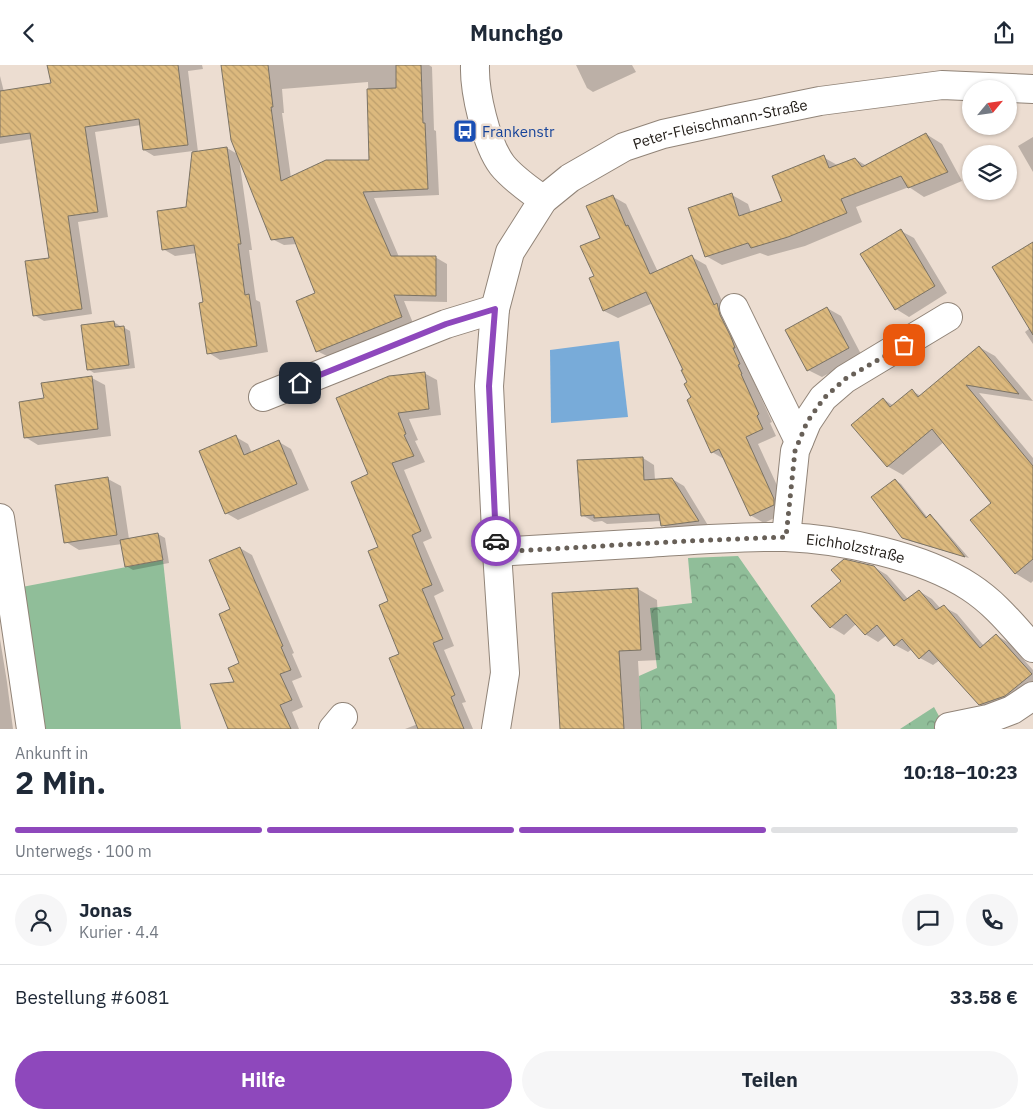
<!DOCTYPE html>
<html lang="de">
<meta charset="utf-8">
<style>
:root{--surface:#fff;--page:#f6f6f7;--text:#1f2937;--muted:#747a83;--line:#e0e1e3;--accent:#8e48bc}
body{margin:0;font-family:"IBM Plex Sans",sans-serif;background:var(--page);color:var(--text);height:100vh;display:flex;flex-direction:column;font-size:19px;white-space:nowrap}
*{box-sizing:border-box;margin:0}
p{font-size:16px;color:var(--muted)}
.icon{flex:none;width:28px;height:28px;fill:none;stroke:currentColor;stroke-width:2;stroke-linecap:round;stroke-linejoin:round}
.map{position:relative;height:664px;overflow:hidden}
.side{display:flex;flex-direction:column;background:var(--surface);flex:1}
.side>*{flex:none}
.needle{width:32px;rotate:61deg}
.tools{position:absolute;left:962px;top:15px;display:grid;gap:10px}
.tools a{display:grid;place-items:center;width:55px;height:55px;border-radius:50%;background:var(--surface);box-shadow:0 1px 4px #0004;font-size:25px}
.pin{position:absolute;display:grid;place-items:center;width:42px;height:42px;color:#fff;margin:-21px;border-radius:10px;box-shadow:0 2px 8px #0006}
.courier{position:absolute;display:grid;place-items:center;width:50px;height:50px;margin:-25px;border:4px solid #8e48bc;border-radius:50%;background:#fff;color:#222;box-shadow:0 1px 6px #0007}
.overview em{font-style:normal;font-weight:700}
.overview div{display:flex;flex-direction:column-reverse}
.overview{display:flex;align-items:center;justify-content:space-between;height:85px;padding:0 15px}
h1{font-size:32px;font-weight:700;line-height:38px}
.bar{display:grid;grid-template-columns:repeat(4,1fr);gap:8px 5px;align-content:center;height:60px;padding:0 15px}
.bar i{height:6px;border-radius:4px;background:var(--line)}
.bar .active{background:var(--accent)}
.bar p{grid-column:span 4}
.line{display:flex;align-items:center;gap:12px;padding:0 15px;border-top:1px solid var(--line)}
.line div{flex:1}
.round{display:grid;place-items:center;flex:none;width:52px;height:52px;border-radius:26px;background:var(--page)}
.cta{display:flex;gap:10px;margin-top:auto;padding:10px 15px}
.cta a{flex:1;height:58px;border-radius:30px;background:var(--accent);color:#fff;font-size:20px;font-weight:700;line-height:58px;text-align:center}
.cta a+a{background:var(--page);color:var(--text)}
header{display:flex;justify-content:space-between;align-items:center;height:65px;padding:0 15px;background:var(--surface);font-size:22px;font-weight:700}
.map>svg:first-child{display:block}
.green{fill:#90be99}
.forest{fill:url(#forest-crowns)}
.water{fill:#78abd9}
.shadow{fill:#0003;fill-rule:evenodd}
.building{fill:url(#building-back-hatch);stroke:#7b7365}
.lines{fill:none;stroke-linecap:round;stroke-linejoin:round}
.minor-casing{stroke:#918478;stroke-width:30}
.minor{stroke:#fff;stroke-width:28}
.done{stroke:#686058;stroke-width:5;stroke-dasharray:0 9}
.route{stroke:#8e48bc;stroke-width:6}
.labels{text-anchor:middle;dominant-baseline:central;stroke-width:5;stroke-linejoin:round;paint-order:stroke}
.street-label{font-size:15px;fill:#211c17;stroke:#ecddd1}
.transit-label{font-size:15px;fill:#164399;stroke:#ecddd1;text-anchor:start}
</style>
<header><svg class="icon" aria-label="back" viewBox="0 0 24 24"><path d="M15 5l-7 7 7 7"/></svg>Munchgo<svg class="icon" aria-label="share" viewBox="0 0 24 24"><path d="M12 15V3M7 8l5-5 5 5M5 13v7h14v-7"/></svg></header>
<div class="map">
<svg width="1033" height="664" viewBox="0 0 1033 664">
<defs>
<pattern id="forest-crowns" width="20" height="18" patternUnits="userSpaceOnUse" patternTransform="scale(1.25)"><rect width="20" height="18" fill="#90be99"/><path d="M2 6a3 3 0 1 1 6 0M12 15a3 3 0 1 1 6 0" fill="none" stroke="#759a7c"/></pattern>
<pattern id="building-back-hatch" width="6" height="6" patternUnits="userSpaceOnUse" patternTransform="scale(1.25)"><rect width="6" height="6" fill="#dcb97e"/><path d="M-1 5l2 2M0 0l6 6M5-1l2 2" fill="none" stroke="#bc9e6c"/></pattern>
</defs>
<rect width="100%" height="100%" fill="#ecddd1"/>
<path class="green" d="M163 495 181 664H43L22 522Z"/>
<path class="forest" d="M738 491 835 630 837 664H641L639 611 657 603 650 543 692 538 688 493Z
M934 642 946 664H900Z"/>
<path class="water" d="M619 276 628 352 551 358 550 285Z"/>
<path class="shadow" d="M48 0H202L203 4 188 6 198 87 227 83 239 90 223 0H429L432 2 434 65 436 66 439 130 374 133 399 192H435L447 199V237L404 236 413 258 329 292 317 286V229L297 179 284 180 272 174 239 93 252 185H249L256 235 260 237 268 287 220 295 209 288 204 238 197 188 175 191 163 184 187 143 193 86 154 91 144 85 141 60 95 67 108 152 78 157 92 249 44 256 34 250 51 194 32 74 0 79V11L4 27 53 19ZM368 17 370 97 291 113 282 48H284L282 24Z
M576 0H632L636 7 593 27 587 23Z
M926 69 942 79 962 116 924 132 909 122 856 142 862 157 805 181 768 191 760 188 722 200 706 191 732 130 748 139 751 148 784 137 823 92 839 101 855 94 867 101Z
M1033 72V107L1018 81Z
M612 131 626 139 658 207 692 192 706 200 726 245 755 317H754L772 357 770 358 776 371 758 379 787 442V447L764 458 750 450 724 394 712 387 685 306 653 238 618 253 604 246 590 214 595 212 601 173Z
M901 166 914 173 947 228 909 252 896 244Z
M1033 181V279L1025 267 1030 263Z
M827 243 841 251 862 291 822 312 808 305Z
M114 257 120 261 121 262H123L130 266 135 303 94 308 88 304Z
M979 282 995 291 1033 336 979 328 1033 393V516L1031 518 1015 508 992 438 944 377 903 410 887 401 883 334 894 341 912 326 921 331Z
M424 308 437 315 441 350 409 354 418 375 415 376 425 397 404 405 432 473 423 477 444 526 434 531 454 581 444 585 466 637 462 638 473 664H405L418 659 390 537 380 483 370 410 338 334Z
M92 313 105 320 111 371 38 380 25 372 45 335Z
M236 372 248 379 252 388 279 377 291 384 309 425 238 455 226 448Z
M643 393 654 400 655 415 672 414 684 421 709 462 673 467 662 460 661 456 607 459 602 456 594 457 582 450Z
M108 414 121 421 129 474 158 469 165 473 169 498 133 505 126 501 122 479 79 485 66 477Z
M895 415 901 419 928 453 930 451 936 455 969 493 910 476 903 472Z
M240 483 252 490 294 588 292 589 302 612 292 616 303 642 292 647 299 664H229L236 618 241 599 232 545Z
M874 502 887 510 908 534 919 526 932 534 941 544 944 542 957 549 984 581 996 570 1009 578 1033 605V626L993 647 979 639 940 595 933 600 920 593 912 584 908 587 895 580 887 570 878 577 865 569 856 559 844 570 831 562 813 541Z
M638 524 657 535 660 595 638 596 642 664H561Z
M0 574 7 617 13 664H0Z"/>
<path class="building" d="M47 0H178L188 80 143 85 139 54 85 62 98 147 68 151 82 244 33 251 25 196 49 193 30 68 0 72V26L51 18Z
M221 0H268L273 42H271L281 116 326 95H369L367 24 396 23V0H421L423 58H425L428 124 363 127 391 191H436V231L394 230 402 252 316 287 296 236 315 228 293 172 271 175 231 75Z
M926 68 948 107 908 123 901 111 841 134 847 148 788 172 751 183 748 178 705 192 688 143 732 128 739 151 782 136 772 111 824 90 829 103 855 93 862 102Z
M227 82 241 179H238L245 230 249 229 257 281 207 289 199 238 203 237 194 180 162 185 157 146 186 142 192 87Z
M613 130 626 161 628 160 650 209 692 190 714 240 717 238 720 250 731 272 735 283H733L740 299 738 300 742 309H741L759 349 757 351 763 364 746 372 774 434V440L750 451 719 384 711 388 687 335 691 332 684 319 687 317 681 305H683L646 227 603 246 589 213 594 211 580 181 600 173 586 141Z
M901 164 935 221 895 245 860 189Z
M1033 177V270L992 202Z
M827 242 849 283 807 306 785 265Z
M114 256 115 262 124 261 129 300 87 305 81 260Z
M979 281 1019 329 966 320 1033 401V494L1015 509 970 455 991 438 932 364 887 402 851 360 883 333 890 342 912 324 918 332Z
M425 307 429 344 398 348 406 369 404 370 414 391 392 398 421 466 412 470 432 520 422 524 443 574 433 578 455 630 451 632 464 664H418L389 593 399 589 379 540 388 536 368 486 378 482 351 417 368 409 336 333 389 311Z
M92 311 98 364 24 373 19 337 44 333 41 318Z
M236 370 244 390 279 375 297 419 225 449 199 386Z
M643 392 644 415 672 413 699 456 661 461 659 449 594 453V450L581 451 577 395Z
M108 412 117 470 64 478 55 420Z
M895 414 926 453 930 449 965 492 902 473 871 432Z
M158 468 163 495 125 502 120 475Z
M240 482 283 581 281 582 291 605 280 609 292 635 280 640 291 664H228L210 619 234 617 228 603 239 598 219 549 230 544 209 495Z
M844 494 874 501 904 536 919 525 936 545 944 540 980 583 996 569 1032 609 1005 631 979 640 929 585 919 594 902 574 894 581 877 560 865 570 846 549 830 563 811 541 841 516 831 505Z
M638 523 641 585 619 586 624 664H560L552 528Z"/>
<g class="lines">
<g class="minor-casing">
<g id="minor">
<path d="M475 0C474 26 486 79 502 100 513 114 529 124 543 135"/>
<path d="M734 243 799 376"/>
<path d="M263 332 446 259 495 244"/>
<path d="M0 453 31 664"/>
<path d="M786 472 795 386 807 357 823 333 845 314 948 252"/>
<path id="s1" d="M497 487C547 484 598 481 648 478 693 475 740 471 785 472 841 474 923 491 970 522 996 539 1012 560 1033 583"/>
<path d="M949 662 988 654 1012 645 1033 631"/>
<path d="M333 664 343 652"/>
<path id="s2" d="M496 664 505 608 497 487 489 321 495 244 510 187 543 135 570 113 624 82 663 69 732 54 820 36 942 20 1033 24"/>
</g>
</g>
<use href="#minor" class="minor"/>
</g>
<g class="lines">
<path class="done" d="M496 476 497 487 687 476 786 472 795 386 807 357 824 333 845 314 904 280"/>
<path class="route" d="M300 318 446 259 495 244 489 321 496 476"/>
</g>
<defs>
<g id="bus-square" transform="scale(1.25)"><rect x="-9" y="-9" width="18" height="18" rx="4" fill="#1a4fb4" stroke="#ecddd1"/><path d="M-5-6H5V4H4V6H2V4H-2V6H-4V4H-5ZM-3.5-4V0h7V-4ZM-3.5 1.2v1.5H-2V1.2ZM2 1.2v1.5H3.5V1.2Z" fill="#fff"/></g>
</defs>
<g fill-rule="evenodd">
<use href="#bus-square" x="465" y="66"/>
</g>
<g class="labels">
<g class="street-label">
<text stroke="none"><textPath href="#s2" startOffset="738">Peter-Fleischmann-Straße</textPath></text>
<text stroke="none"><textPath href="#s1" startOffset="360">Eichholzstraße</textPath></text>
</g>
<g class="transit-label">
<text x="482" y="66">Frankenstr</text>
</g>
</g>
</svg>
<div class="tools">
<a><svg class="needle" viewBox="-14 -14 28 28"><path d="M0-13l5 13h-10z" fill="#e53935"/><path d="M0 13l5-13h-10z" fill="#747a83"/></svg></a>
<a><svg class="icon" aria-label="layers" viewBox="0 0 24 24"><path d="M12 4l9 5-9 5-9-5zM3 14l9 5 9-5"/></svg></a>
</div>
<div class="pin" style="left:904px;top:280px;background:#ea580c"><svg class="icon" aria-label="bag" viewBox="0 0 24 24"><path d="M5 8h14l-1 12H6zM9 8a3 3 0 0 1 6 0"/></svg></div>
<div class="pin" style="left:300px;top:318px;background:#1f2937"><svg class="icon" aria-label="home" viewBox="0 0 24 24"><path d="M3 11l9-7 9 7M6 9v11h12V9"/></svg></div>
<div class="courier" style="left:496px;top:476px"><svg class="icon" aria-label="car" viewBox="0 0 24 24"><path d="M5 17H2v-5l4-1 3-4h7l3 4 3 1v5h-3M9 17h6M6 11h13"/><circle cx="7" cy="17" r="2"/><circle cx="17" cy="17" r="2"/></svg></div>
</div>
<section class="side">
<div class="overview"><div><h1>2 Min.</h1><p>Ankunft in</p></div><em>10:18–10:23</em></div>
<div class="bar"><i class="active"></i><i class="active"></i><i class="active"></i><i></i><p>Unterwegs · 100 m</p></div>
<div class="line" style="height:90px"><a class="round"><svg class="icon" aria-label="person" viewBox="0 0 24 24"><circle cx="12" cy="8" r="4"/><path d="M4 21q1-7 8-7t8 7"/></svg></a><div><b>Jonas</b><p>Kurier · 4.4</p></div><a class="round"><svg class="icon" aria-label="chat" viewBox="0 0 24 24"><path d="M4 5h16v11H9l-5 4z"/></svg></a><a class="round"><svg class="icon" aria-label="phone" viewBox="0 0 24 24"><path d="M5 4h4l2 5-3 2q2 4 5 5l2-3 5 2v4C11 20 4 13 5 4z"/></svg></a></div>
<div class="line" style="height:65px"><div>Bestellung #6081</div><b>33.58 €</b></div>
<div class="cta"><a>Hilfe</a><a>Teilen</a></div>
</section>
